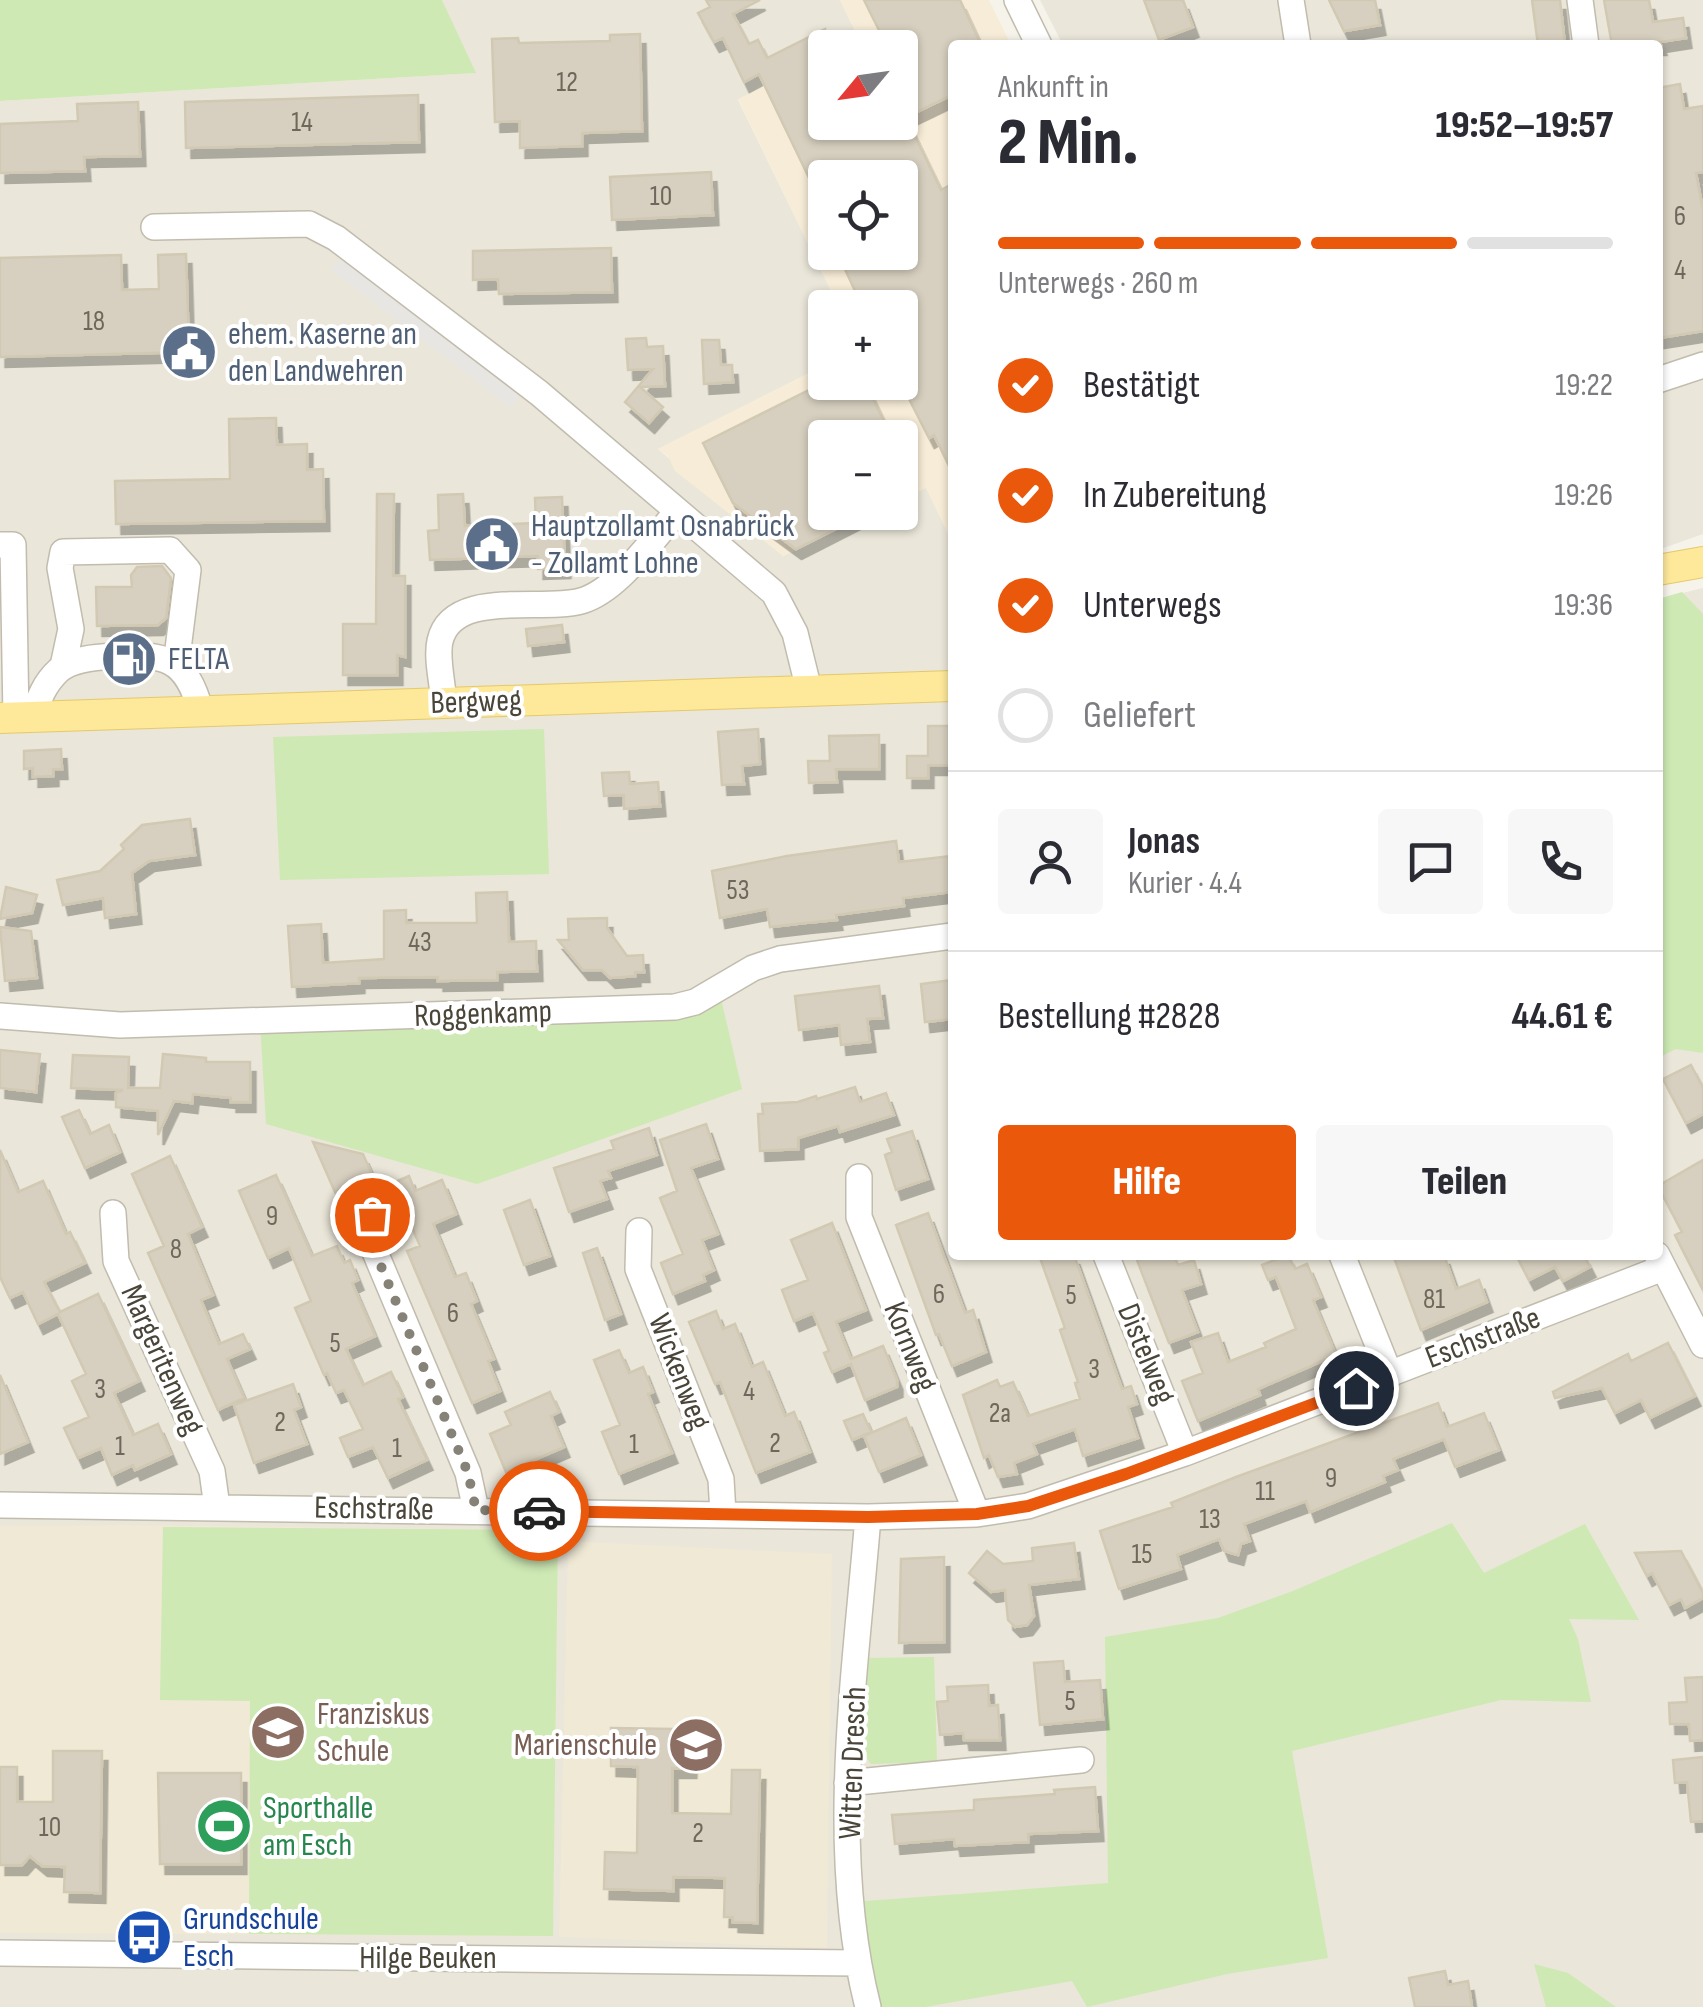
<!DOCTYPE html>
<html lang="de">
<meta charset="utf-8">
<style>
:root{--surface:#fff;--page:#f7f7f7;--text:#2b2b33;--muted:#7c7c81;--line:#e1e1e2;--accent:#ea580c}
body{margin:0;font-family:"Sofia Sans Condensed",sans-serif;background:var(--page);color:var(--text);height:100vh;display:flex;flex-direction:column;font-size:38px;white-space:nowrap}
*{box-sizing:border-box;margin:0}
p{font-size:32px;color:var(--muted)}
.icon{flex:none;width:55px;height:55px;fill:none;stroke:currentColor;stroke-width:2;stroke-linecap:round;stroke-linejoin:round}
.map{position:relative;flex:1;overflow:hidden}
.drawer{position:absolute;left:948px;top:40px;width:715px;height:1220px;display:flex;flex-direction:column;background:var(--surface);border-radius:10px;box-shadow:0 2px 8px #0004}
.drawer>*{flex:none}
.needle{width:65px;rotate:241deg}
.fabs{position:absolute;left:808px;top:30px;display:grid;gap:20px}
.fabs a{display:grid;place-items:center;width:110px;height:110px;border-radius:10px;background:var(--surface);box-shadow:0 2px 8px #0004;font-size:50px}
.pin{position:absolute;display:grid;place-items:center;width:85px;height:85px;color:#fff;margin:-42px;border:5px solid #fff;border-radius:50%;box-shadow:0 2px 10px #0007}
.courier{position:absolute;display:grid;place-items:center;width:100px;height:100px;margin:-50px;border:8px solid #ea580c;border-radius:50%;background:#fff;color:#222;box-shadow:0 2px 12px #0007}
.head em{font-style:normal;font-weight:800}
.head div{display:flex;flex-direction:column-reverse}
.head{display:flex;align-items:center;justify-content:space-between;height:170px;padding:0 50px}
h1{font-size:65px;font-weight:800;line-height:75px}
.bar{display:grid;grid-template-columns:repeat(4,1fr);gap:15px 10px;align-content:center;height:120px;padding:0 50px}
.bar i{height:12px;border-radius:8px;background:var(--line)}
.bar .selected{background:var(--accent)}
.bar p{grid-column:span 4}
.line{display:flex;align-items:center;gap:25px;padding:0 50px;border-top:2px solid var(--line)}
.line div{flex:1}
.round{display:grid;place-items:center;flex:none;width:105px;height:105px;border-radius:10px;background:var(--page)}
ol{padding:0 50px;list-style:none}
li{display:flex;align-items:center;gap:30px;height:110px}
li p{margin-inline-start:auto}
li .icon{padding:10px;border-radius:50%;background:var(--accent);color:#fff;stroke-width:4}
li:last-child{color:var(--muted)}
li i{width:55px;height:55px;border:5px solid var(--line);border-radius:50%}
.cta{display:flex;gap:20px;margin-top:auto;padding:20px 50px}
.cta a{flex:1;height:115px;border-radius:10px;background:var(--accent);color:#fff;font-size:40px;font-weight:800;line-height:115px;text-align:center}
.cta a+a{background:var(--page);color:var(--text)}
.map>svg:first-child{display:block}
.residential{fill:#eae6d9}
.commercial{fill:#f7ecd7;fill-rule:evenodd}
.education{fill:#efe9d5}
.green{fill:#cee9b4}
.parking{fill:#e7e6e2}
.building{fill:#d7d0c0;stroke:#d2c9b3;stroke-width:2.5;filter:url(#shadow)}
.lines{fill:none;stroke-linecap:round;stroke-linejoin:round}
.minor-casing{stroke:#c1bcad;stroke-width:28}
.major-casing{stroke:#e5c96a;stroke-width:32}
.minor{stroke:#fff;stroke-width:25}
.major{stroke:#fee99b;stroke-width:30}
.done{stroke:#868277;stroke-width:10;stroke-dasharray:0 18}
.route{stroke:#ea580c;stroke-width:12}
.labels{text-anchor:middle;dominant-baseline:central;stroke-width:8;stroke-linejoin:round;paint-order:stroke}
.number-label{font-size:28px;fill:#6d685b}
.service-label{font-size:32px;fill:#4e5e75;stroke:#fff;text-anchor:start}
.street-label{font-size:32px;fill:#4a4539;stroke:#fff}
.education-label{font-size:32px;fill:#785e54;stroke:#fff;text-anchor:start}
.leisure-label{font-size:32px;fill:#27864d;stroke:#fff;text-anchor:start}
.transit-label{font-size:32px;fill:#164399;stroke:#fff;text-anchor:start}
</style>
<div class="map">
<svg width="1703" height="2007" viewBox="0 0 1703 2007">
<defs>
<filter id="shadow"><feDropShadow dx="5.5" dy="10" stdDeviation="0" flood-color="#0004"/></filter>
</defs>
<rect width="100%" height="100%" fill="#f6f3eb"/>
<path class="residential" d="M442 0H840L859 39 842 47 825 48V56L738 100 839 307 825 308V365L658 449 783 556 874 513 900 512V500L926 487 952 542V1255H1658V599L1703 588V2007H0V101L475 73Z
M1040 0H1703V534L1658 550V45H1063Z"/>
<path class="commercial" d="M840 0H989L1011 45H952V542L926 488 900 500V438H825V512L874 513 783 556 675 471 668 456 658 449 825 365V382H900V308L839 307 738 99 825 56V122H900V48L842 47 859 38ZM825 178H900V252H825Z"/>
<path class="education" d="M120 1525 558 1530 553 1936 0 1933V1526Z
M568 1541 832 1554 827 1948 559 1937Z"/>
<path class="green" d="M0 0H442L476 73 0 101Z
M1682 592 1703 614V1053L1676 1049 1658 1058V599Z
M544 729 549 874 280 880 273 737Z
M719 990 742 1089 477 1184 266 1124 260 1021 675 1007Z
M1452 1523 1484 1573 1585 1524 1639 1620 1569 1619 1578 1639 1591 1702 1501 1700 1292 1751 1328 1958 1227 1974 1087 2007 1072 1981 925 2007H868L852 1902 1108 1883 1105 1637 1218 1618 1293 1591Z
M163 1527 558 1530 553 1936 249 1934 250 1701 160 1700Z
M934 1657 937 1762 871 1764 861 1751 869 1658Z
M1534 1964 1568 1973 1616 2007H1546Z"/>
<path class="parking" d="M343 255 522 393 511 408 331 270Z"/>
<path class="building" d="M706 0H760L733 14 749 44 758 40 767 58 825 29V122H908L941 190 952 184V472L934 435 929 438 900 381V308H863L837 252H900V178H825V211L759 74 744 82 723 38 714 42 698 13 710 7Z
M864 0H960L981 45H952V95L900 120V48H888Z
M1144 0H1183L1193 27 1159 40Z
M1329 0H1375L1380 25 1344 31Z
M1532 0H1560L1565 45H1538Z
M1604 0H1649L1653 22 1683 18 1686 38 1660 42 1661 45H1612Z
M640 34 642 131 582 133V146L520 148V121L495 122 492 39 518 38 519 43 610 41V35Z
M1680 84 1684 109 1703 106V172L1696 173 1703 210V331L1659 338 1658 88Z
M418 95 419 142 186 148 185 102Z
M138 102 140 156 84 157 85 171 0 173V124L78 121 77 104Z
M711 172 713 215 612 220 610 177Z
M611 248 612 292 499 294 498 279 473 280V251Z
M186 254 189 352 0 357V258L121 255 122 290 159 289 158 255Z
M646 338 647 347 663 346 665 386 640 387 663 407 649 423 625 402 653 369 628 370 626 339Z
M702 340H719L721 365H732L733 382 704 384Z
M825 382H865L892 438H825V512H869L796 549 733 503 703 443Z
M276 418 277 445 307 444V470L323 469 324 521 116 524 115 481 230 479 229 419Z
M377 494H394L393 576H405V657L397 655V675H343V624H376Z
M463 494 465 526 536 523 535 498 562 497 565 568 538 569V556L430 560 428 531 439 530 438 495Z
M162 566 171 578 166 618 158 625 97 626 96 587H132L131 575 137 567Z
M562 625 564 642 528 646 526 629Z
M928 726H952V765H928V778H907V756H928Z
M758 729 760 764 742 766 744 784 722 785 718 732Z
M879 735V769H836L837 782 809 783 808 761H830L829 736Z
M61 749 62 769H53V776L33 777V768L24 769V751Z
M629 772 630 784 658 782 660 806 624 809V795L604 796 602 773Z
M190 819 195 855 149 861 132 873 136 914 105 918 103 898 63 905 57 880 100 871 124 849 121 845 142 825Z
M896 841 899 862 952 856V892L903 898 904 906 836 915 837 920 805 923 770 927 767 909 720 918 712 871 787 856Z
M6 887 37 895 32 913 0 919Z
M507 892 509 942 536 941 537 971 497 972V980L438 981V977L359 978V983L292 987 288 926 321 924 323 963 384 959V911L406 910V923H477L476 893Z
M607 918V928L627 956 643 955 644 972H635V976L610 978 602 970H583L558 940H569L568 919Z
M0 927 31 931 37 978 5 981Z
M952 980V1019L925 1022 921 984Z
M879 986 883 1018 867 1019 870 1042 841 1045 839 1025 799 1030 795 996Z
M0 1050 40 1054 36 1092 0 1088Z
M163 1054 206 1058V1062H250V1102H231V1098L193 1094 192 1103 174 1101 158 1135V1111L116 1107V1093L123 1090 71 1088 73 1055 129 1057 128 1088H160Z
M1691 1065 1703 1088V1114L1686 1123 1663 1079Z
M855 1087 860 1102 886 1093 894 1115 840 1132 838 1126 798 1138V1149L760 1151 758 1114H763L762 1104 798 1102 816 1096 817 1099Z
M79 1110 90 1134 109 1125 120 1152 85 1168 62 1117Z
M706 1124 718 1159 691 1168 718 1234 702 1240 714 1270 703 1275 705 1281 673 1294 661 1263 683 1254 660 1198 677 1191 660 1140Z
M649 1128 657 1155 608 1171 611 1178 600 1181 607 1199 569 1212 554 1168 614 1149 611 1141Z
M912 1131 928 1179 896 1190 885 1155 892 1152 887 1139Z
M313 1142 363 1154 372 1175 335 1192Z
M0 1150 18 1192 43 1181 66 1234 70 1232 85 1263 44 1282 60 1312 98 1294 139 1381 114 1393 133 1435 158 1424 171 1454 135 1470 133 1465 112 1475 101 1448 78 1458 64 1428 89 1417 72 1381 86 1374 58 1314 38 1324 23 1292 10 1298 0 1277Z
M170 1156 202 1227 188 1234 213 1295 201 1300 219 1344 243 1334 250 1349 227 1359 244 1398 218 1410 148 1253 164 1246 132 1174Z
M1703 1160V1290L1675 1235 1682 1232 1658 1186Z
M276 1175 312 1256 337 1246 344 1263 350 1260 358 1280 352 1283 375 1336 346 1349 363 1385 391 1372 403 1397 398 1399 427 1460 388 1478 373 1447 348 1457 340 1438 363 1429 344 1390 336 1393 327 1373 324 1375 295 1308 311 1301 289 1248 268 1258 239 1191Z
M409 1176 415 1191 442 1180 456 1214 433 1224 455 1277 466 1273 477 1301 471 1304 494 1359 488 1361 500 1391 472 1403 407 1251 420 1246 393 1183Z
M530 1200 550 1256 524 1265 504 1210Z
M928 1213 965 1313 973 1310 986 1352 952 1366 939 1334 936 1335 896 1225Z
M832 1223 866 1310 836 1322 851 1359 883 1346 897 1380V1387L865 1400 851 1364 832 1372 824 1353 829 1351 813 1313 794 1321 782 1290 808 1280 791 1240Z
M597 1248 621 1314 605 1320 583 1253Z
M1039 1255H1074L1122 1389 1131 1386 1137 1404 1128 1407 1138 1438 1083 1456 1075 1429 1033 1444 1037 1454 1014 1463 1017 1474 998 1477 989 1455 984 1458 963 1395 997 1380 1000 1387 1013 1382 1028 1416 1080 1399 1075 1383 1078 1382 1060 1330 1065 1328Z
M1135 1255H1174L1178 1265 1194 1260 1201 1284 1182 1290 1198 1332 1169 1343Z
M1288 1255 1295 1269 1307 1264 1321 1297 1313 1300 1336 1355 1258 1389 1260 1395 1198 1421 1182 1381 1203 1373 1191 1342 1218 1333 1228 1362 1266 1347 1264 1343 1296 1329 1276 1277 1268 1280 1262 1265Z
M1393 1255H1444L1456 1289 1479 1280 1487 1302 1421 1330Z
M1516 1255H1584L1590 1267 1563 1281 1555 1267 1529 1280Z
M716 1311 723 1329 735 1324 752 1367 763 1362 785 1416 794 1412 810 1452 756 1473 720 1382 715 1384 689 1322Z
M1668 1343 1695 1396 1650 1418 1641 1400 1615 1413 1602 1388 1555 1398 1553 1392 1628 1354 1631 1361Z
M619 1350 629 1373 643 1367 653 1392 648 1394 672 1453 619 1474 602 1432 620 1425 594 1360Z
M0 1375 28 1442 0 1454Z
M293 1384 301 1407 294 1410 307 1444 254 1463 234 1405Z
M550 1392 559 1412 551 1416 564 1447 506 1472 490 1434 511 1425 505 1412Z
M1438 1403 1447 1427 1484 1413 1499 1450 1455 1467 1444 1439 1393 1459 1398 1470 1383 1476 1385 1482 1310 1512 1306 1501 1244 1524 1250 1541 1241 1544 1238 1555 1224 1551 1219 1539 1177 1555 1181 1569 1119 1589 1100 1531 1173 1507 1171 1503 1236 1477Z
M863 1414 871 1432 852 1440 844 1421Z
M906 1418 921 1455 879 1472 864 1436Z
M1074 1543 1079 1579 1029 1585 1034 1616 1027 1625 1015 1627 1008 1620 1005 1590 991 1592 969 1573 987 1551 1003 1564 1033 1561 1032 1548Z
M1681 1551 1703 1593V1598L1685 1608 1681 1599 1669 1605 1652 1573 1647 1576 1635 1553Z
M944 1557V1642L899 1643 901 1559Z
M1063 1661 1065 1682 1100 1680 1103 1719 1040 1725 1034 1663Z
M1703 1677V1740L1690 1741 1689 1724H1670L1669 1703 1687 1702 1685 1678Z
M988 1685 989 1706 998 1705 1000 1740H964L963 1733 940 1735 937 1702 948 1701 947 1687Z
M611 1728 674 1729V1741H692L691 1768H672V1813L731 1814 732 1770H760L757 1923 733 1922V1917H724L725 1878 673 1877V1891L604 1889 605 1852 637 1853 638 1767 611 1766Z
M53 1751H102L100 1893 64 1892 65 1867 42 1866 30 1856 22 1865H0V1767H17V1802H53Z
M1703 1757V1821L1691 1822 1687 1782 1675 1783 1673 1760Z
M158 1773H241V1864H160Z
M1095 1787 1098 1831 1028 1834V1842L955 1846 954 1839 895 1844 892 1815 974 1810V1800L1055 1794 1054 1790Z
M1445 1971 1448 1985 1468 1981 1472 2007H1415L1409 1978Z"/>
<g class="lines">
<g class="minor-casing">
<path id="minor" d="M1017 0 1039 45
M1291 0 1298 45
M1580 0 1586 45
M154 227 309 224 336 238 539 393 774 593 795 633 809 690
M1658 380 1703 365
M0 545H13L16 718
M63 666 71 629 60 568 63 552 170 550 188 570 176 665
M444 703C443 685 436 658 440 641 452 588 542 612 581 601 617 591 652 540 677 512
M33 718C39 698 44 684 59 670 72 659 96 657 113 656 164 654 186 656 201 712
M0 1016 120 1025 675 1007 695 1002 753 968 780 959 952 936
M859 1177V1217L977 1514
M113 1213 116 1261 212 1471 217 1507
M372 1215 375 1252 468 1473 476 1510
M639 1231 638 1269 721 1479 723 1514
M1106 1255 1185 1453
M1342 1255 1390 1375
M1657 1255 1703 1345
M0 1505 868 1517 977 1514 1028 1506 1185 1453 1663 1268
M868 1517C855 1677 828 1850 868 2007
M847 1783 1081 1760
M0 1953 857 1963"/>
</g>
<g class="major-casing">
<path id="major" d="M1658 570 1703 562
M0 718 952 686"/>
</g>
<use href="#minor" class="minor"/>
<use href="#major" class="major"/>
</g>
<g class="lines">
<path class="done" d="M372 1215 375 1252 468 1473 476 1510 539 1511"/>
<path class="route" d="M539 1511 868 1517 977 1514 1028 1506 1126 1474 1356 1388"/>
</g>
<defs>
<g id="civic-disc" transform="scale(2.875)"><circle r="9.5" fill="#5c6f8a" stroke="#fff"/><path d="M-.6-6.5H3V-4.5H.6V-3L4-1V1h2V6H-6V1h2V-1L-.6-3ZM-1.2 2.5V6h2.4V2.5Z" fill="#fff"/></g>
<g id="fuel-disc" transform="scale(2.875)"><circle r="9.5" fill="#5c6f8a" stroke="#fff"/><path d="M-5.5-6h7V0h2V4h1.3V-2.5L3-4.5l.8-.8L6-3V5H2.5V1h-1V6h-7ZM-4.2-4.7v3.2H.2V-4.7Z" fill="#fff"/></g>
<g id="school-disc" transform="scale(2.875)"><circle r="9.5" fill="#8d6e63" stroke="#fff"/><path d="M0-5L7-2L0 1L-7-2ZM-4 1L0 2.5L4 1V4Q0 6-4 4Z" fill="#fff"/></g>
<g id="stadium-disc" transform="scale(2.875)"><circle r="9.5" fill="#2e9e5b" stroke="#fff"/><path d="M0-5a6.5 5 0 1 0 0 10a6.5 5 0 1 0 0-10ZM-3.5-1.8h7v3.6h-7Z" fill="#fff"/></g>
<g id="bus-disc" transform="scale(2.875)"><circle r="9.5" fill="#1a4fb4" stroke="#fff"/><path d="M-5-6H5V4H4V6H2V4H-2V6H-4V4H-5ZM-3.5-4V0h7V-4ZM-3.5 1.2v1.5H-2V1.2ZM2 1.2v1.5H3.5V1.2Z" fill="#fff"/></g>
</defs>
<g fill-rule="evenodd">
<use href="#civic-disc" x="189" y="352"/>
<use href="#civic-disc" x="492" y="544"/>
<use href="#fuel-disc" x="129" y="659"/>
<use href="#school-disc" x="278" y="1732"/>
<use href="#school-disc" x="696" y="1745"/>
<use href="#stadium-disc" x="224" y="1826"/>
<use href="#bus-disc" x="144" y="1937"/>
</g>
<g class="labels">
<g class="number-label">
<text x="567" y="82">12</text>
<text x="302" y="122">14</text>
<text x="661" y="196">10</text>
<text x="1680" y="216">6</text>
<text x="1680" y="270">4</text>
<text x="94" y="321">18</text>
<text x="738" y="890">53</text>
<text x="420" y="942">43</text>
<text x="272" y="1216">9</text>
<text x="176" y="1249">8</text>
<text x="939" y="1294">6</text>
<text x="1071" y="1295">5</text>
<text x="1434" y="1299">81</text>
<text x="453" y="1313">6</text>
<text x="335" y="1343">5</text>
<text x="1094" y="1369">3</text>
<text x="100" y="1389">3</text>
<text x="749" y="1391">4</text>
<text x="1000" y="1413">2a</text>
<text x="280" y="1422">2</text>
<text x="775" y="1443">2</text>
<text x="634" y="1444">1</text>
<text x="120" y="1446">1</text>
<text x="397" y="1448">1</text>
<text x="1331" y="1478">9</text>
<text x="1265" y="1491">11</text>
<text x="1210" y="1519">13</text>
<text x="1142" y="1554">15</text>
<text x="1070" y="1701">5</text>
<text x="50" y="1827">10</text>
<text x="698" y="1833">2</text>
</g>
<g class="service-label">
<text x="228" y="334">ehem. Kaserne an<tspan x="228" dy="37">den Landwehren</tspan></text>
<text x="531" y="526">Hauptzollamt Osnabrück<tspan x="531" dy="37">- Zollamt Lohne</tspan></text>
<text x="168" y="659">FELTA</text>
</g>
<g class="street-label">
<text transform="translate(476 702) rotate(-2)">Bergweg</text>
<text transform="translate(483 1014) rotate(-2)">Roggenkamp</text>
<text transform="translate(1483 1338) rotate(-21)">Eschstraße</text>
<text transform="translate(910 1347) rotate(68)">Kornweg</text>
<text transform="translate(1146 1354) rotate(68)">Distelweg</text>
<text transform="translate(162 1360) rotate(66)">Margeritenweg</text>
<text transform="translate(679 1372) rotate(69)">Wickenweg</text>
<text transform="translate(374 1509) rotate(1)">Eschstraße</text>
<text transform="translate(853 1763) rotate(-88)">Witten Dresch</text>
<text x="428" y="1958">Hilge Beuken</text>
</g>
<g class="education-label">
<text x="317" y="1714">Franziskus<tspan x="317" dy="37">Schule</tspan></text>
<text x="657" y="1745" text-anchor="end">Marienschule</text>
</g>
<g class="leisure-label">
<text x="263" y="1808">Sporthalle<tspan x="263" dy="37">am Esch</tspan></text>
</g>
<g class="transit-label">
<text x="183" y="1919">Grundschule<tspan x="183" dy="37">Esch</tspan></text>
</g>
</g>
</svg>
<div class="fabs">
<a><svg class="needle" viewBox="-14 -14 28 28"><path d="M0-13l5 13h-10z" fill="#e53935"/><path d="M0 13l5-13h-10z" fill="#7c7c81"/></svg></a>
<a><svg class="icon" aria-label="locate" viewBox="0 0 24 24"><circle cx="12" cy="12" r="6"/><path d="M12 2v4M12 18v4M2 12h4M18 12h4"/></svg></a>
<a>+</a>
<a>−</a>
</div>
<div class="pin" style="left:372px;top:1215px;background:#ea580c"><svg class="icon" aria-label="bag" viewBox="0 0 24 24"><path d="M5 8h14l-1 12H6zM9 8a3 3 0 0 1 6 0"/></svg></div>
<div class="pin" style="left:1356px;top:1388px;background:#1f2937"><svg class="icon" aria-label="home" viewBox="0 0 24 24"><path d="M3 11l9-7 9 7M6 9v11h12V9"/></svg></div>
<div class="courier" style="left:539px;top:1511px"><svg class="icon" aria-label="car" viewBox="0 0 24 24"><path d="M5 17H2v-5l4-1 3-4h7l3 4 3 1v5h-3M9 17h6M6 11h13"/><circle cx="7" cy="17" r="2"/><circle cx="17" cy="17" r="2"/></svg></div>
<section class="drawer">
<div class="head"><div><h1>2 Min.</h1><p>Ankunft in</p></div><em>19:52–19:57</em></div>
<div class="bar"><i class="selected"></i><i class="selected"></i><i class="selected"></i><i></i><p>Unterwegs · 260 m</p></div>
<ol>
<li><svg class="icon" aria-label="check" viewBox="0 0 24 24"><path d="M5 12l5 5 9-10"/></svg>Bestätigt<p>19:22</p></li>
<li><svg class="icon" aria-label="check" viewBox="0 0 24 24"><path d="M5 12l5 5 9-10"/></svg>In Zubereitung<p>19:26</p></li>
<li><svg class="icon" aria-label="check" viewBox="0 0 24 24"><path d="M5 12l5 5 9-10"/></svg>Unterwegs<p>19:36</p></li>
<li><i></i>Geliefert</li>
</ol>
<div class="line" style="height:180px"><a class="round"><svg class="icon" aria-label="person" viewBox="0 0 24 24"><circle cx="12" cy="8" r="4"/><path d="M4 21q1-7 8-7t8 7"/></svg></a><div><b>Jonas</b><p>Kurier · 4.4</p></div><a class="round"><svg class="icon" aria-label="chat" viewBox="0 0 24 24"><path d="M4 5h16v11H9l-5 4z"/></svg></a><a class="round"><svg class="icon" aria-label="phone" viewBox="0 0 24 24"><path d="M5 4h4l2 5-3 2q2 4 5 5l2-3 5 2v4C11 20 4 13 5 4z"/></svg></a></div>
<div class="line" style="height:130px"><div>Bestellung #2828</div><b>44.61 €</b></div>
<div class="cta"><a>Hilfe</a><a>Teilen</a></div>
</section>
</div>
